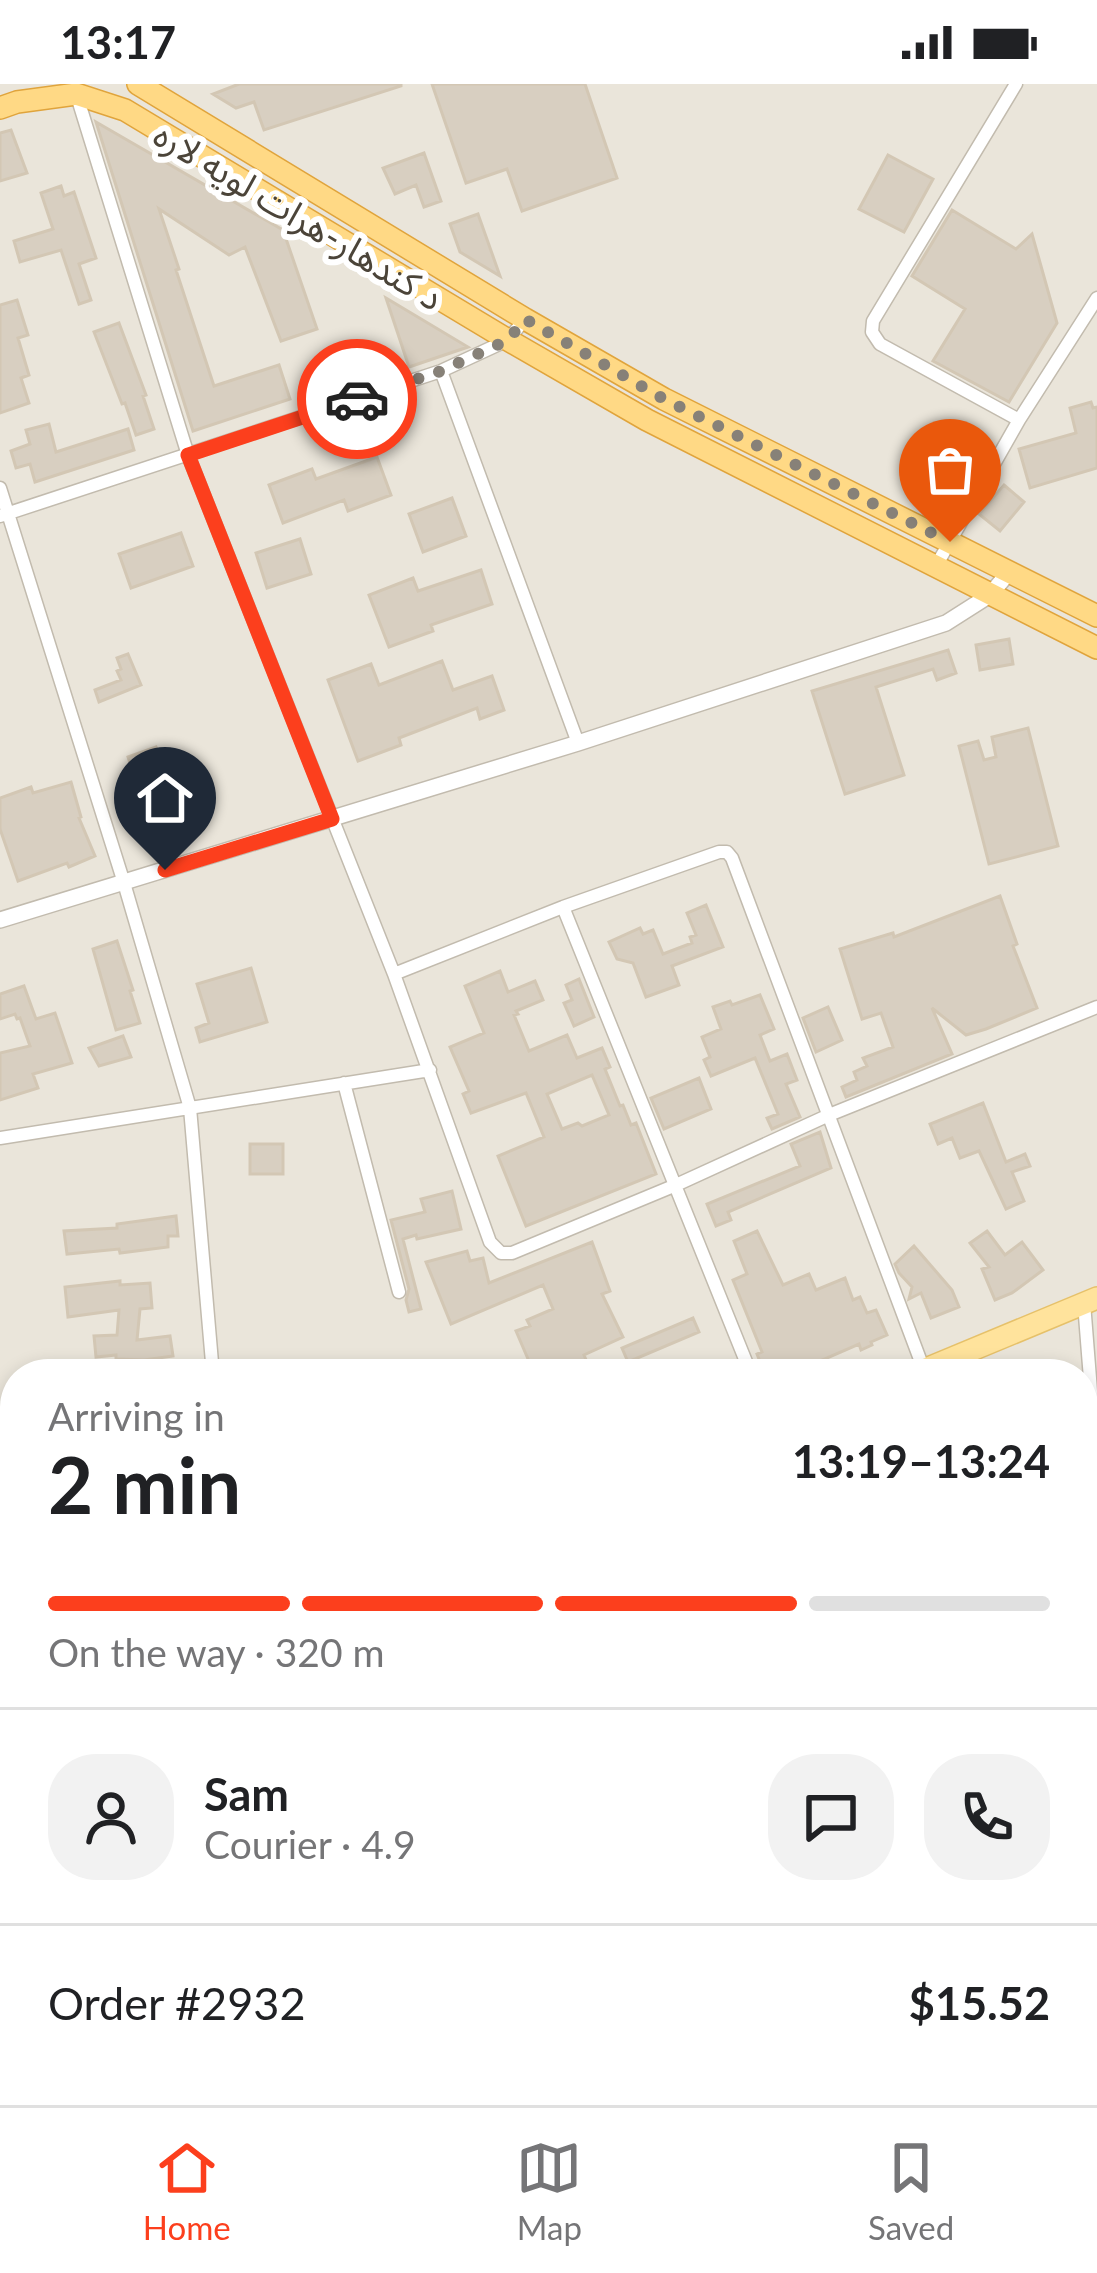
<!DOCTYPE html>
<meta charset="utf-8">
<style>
:root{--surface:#fff;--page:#f2f2f2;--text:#202124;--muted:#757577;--line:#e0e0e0;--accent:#fc3f1d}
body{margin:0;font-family:Lato,"Noto Sans Arabic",sans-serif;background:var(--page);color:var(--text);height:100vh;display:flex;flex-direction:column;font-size:45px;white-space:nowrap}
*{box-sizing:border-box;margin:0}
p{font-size:39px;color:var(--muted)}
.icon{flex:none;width:66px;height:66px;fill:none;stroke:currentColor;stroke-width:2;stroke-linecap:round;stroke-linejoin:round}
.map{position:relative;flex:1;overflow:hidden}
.sheet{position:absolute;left:0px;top:1275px;width:1098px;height:747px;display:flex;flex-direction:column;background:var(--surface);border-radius:48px 48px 0 0;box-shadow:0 6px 18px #0003}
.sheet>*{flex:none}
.pin{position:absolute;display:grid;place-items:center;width:102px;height:102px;color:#fff;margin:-123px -51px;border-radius:50% 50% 50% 0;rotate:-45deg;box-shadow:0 0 12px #0007}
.pin .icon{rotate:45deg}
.courier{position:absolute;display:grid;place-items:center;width:120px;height:120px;margin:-60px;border:9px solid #fc3f1d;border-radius:50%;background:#fff;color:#222;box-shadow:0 3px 15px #0007}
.summary em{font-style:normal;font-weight:700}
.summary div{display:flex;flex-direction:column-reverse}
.summary{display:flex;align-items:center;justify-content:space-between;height:204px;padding:0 48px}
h1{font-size:78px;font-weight:700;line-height:90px}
.bar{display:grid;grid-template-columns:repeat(4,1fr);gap:18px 12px;align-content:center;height:144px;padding:0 48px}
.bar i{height:15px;border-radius:9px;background:var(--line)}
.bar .selected{background:var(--accent)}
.bar p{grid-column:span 4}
.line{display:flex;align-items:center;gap:30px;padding:0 48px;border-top:3px solid var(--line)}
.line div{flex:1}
.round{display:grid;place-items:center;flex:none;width:126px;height:126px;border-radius:48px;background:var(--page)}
.status{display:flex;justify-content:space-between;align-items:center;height:84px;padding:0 60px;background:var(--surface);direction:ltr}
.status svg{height:33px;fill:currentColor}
.tabs{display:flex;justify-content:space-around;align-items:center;height:168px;border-top:3px solid var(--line);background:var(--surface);font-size:33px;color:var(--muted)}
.tabs a{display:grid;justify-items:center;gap:6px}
.tabs .selected{color:var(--accent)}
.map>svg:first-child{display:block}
.residential{fill:#eae5da;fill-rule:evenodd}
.medical{fill:#f6e3e0}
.building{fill:#d8cfc1;stroke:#d3c7b4;stroke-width:3;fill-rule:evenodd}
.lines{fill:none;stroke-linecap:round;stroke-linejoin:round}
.minor-casing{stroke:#c2bbae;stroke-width:15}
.tertiary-casing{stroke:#c2bbae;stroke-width:18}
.primary-casing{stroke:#e6c16a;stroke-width:24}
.trunk-casing{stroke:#e0a43c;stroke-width:24}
.minor{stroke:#fff;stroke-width:12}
.tertiary{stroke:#fff;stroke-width:15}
.primary{stroke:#ffe39c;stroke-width:21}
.trunk{stroke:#ffd985;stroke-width:21}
.done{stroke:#878178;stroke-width:12;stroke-dasharray:0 21.6}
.route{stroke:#fc3f1d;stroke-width:15}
.labels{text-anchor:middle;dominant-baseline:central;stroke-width:12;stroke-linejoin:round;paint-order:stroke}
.street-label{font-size:36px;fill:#4b4439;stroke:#fff}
</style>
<div class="status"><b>13:17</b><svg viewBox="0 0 49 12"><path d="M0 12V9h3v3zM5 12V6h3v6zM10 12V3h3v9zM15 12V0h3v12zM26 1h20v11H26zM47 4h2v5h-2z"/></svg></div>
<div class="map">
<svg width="1097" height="2021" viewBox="0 0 1097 2021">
<rect width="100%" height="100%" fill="#f6f3ec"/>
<path class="residential" d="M0 0H1097V2021H0ZM15 1290H1083V2007H15Z"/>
<path class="medical" d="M1097 1710V2021H904L902 2007H1083V1712Z"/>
<path class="building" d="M239 0H401V2L264 46 254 18 236 24 213 10Z
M432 0H585L617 94 522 127 507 85 466 99Z
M96 38 283 146 317 245 281 257 245 163 229 171 159 125 179 185 176 186 214 302 279 281 290 315 193 347Z
M11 46 27 89 0 97V49Z
M424 69 441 117 424 123 416 101 395 110 383 84Z
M888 71 933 95 904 148 859 125Z
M61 102 64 112 74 108 96 174 79 180 91 216 79 220 61 166 20 178 14 157 53 145 41 109Z
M952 126 1016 165 1032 150 1057 239 1009 318 933 277 965 225 912 192Z
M478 130 500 192 460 168 450 140Z
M386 214 468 263 409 283Z
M17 216 28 251 18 254 29 291 21 294 29 319 0 329V221Z
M119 239 146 311 143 312 154 345 136 351 125 319 122 320 94 248Z
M1091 318 1093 324 1097 323V384L1030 404 1019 365 1076 349 1070 324Z
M49 340 56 368 128 345 134 366 35 398 30 380 16 384 11 367 30 360 26 346Z
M377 373 391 411 348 427 344 416 283 439 269 401 312 385 316 395Z
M1004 401 1024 418 1000 447 979 430Z
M452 414 466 452 423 468 409 430Z
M181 449 193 482 131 504 119 470Z
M300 455 311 490 267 504 256 469Z
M481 486 492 520 431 541 433 547 389 563 369 511 413 494 418 507Z
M1009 555 1013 580 980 586 976 561Z
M948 566 956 589 937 596 933 585 876 603 904 691 845 710 812 607Z
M128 570 141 601 99 618 95 606 121 596 117 587 121 585 117 574Z
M442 577 453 606 492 592 504 626 480 635 477 624 399 654 401 661 358 677 328 596 371 580 379 601Z
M1028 644 1058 762 989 780 959 662 978 657 984 676 996 673 992 653Z
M156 663 165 688 136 698 128 673Z
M71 698 81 733 79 734 95 772 69 783 67 779 18 797 0 745V714L31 703 33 709Z
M1000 812 1017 860 1013 862 1037 924 986 945 966 951 932 924 952 970 846 1013 842 1003 857 996 854 988 867 982 863 974 893 963 881 929 862 935 840 865 893 849 894 853Z
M706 821 723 863 672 882 679 901 646 913 633 879 617 875 609 858 640 844 643 850 653 846 663 870 692 859 690 853 696 851 687 829Z
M117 857 133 906 130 907 140 939 116 946 93 865Z
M251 884 267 938 200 958 196 944 209 939 197 900Z
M500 887 508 908 535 897 543 916 516 927 518 930 514 931 529 967 567 951 577 974 602 964 610 983 605 985 620 1022 623 1021 631 1041 636 1039 656 1090 526 1142 498 1072 544 1053 526 1009 471 1029 463 1010 469 1007 450 963 484 949 465 902ZM592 991 609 1031 582 1042 578 1039 562 1045 547 1010Z
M579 895 594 933 574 942 564 919 572 916 566 901Z
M24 902 36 935 55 929 72 979 33 990 38 1004 0 1016V969L30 962 20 934 17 935 15 930 0 935V910Z
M760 911 774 945 760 951 770 977 787 970 797 996 786 1000 800 1033 772 1045 767 1034 778 1030 755 974 711 992 704 976 710 973 702 953 721 945 713 923 730 917 732 921Z
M828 923 842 956 816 968 803 934Z
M123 952 131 973 99 982 89 964Z
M699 994 711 1025 664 1045 651 1014Z
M983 1019 1006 1078 1025 1070 1030 1082 1012 1088 1024 1117 1006 1125 979 1067 960 1074 952 1054 938 1060 930 1040Z
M820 1048 831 1084 728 1128 731 1136 716 1142 707 1120 800 1082 791 1060Z
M250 1060H283V1090H250Z
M452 1107 461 1145 417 1155 416 1151 403 1155 421 1225 409 1228 406 1216 409 1205 391 1136 425 1128 421 1115Z
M176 1132 178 1152H168V1163L120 1169 119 1165 67 1170 64 1147 117 1144V1140Z
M757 1147 783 1201 809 1190 816 1206 845 1194 853 1216 860 1213 867 1229 876 1226 887 1251 871 1258 872 1261 861 1266 859 1260 813 1280 816 1287 808 1290H765L757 1270 762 1268 733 1196 747 1190 734 1157Z
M987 1147 1005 1171 1022 1158 1043 1186 1012 1209 995 1216 982 1185 989 1183 970 1159Z
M592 1158 610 1207 602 1210 623 1253 584 1271 592 1290H492L528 1275 516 1247 530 1242 527 1236 553 1225 543 1201 451 1240 426 1178 467 1167 470 1177 483 1174 489 1199Z
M914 1162 952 1206 959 1223 931 1234 921 1209 909 1215 912 1203 899 1189 895 1180Z
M120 1197V1201L150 1199 152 1224 140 1225 137 1256 170 1252 173 1272 144 1276 116 1275V1271L96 1273 94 1252 117 1251 119 1226 68 1233 65 1203Z
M693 1234 699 1248 628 1278 622 1264Z
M15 1530V1749H9L4 1725 0 1726V1531Z"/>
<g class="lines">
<g class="minor-casing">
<path id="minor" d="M1016 0 873 237 872 248 880 260 1019 336
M76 9 188 371 394 890 490 1158 501 1169H512L676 1101 829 1031 1097 923
M441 287 578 659
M0 404 124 799 190 1024 213 1290
M0 432 441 287 508 256 525 235
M936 482 1019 336 1097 214
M563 823 751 1290
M394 890 563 823 719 768H727L732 774 924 1286
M344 999 399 1208
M0 1054 430 986
M1084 1219 1097 1383
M0 1940 15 1939
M276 2007 278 2021
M526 2021 673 2007"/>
</g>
<g class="tertiary-casing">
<path id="tertiary" d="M0 836 578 659 946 539 990 511 1009 488
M879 2007 880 2021"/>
</g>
<g class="primary-casing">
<path id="primary" d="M914 1290 1097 1214
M0 1460 15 1464
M1083 1696 1097 1694
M0 1786 15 1785"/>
</g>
<g class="trunk-casing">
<path id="trunk" d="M138 0 525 235 664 315 1097 532
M0 24 17 18 76 10 125 26 508 256 647 336 1097 564"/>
</g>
<use href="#minor" class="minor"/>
<use href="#tertiary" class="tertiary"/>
<use href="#primary" class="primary"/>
<use href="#trunk" class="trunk"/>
</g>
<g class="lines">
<path class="done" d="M357 315 441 287 508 256 525 235 664 315 950 458"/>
<path class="route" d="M165 786 332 735 188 371 357 315"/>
</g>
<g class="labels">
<g class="street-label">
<text transform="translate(299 131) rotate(31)">د کندهار-هرات لويه لاره</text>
</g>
</g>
</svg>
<div class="pin" style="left:950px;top:458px;background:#ea580c"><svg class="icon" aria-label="bag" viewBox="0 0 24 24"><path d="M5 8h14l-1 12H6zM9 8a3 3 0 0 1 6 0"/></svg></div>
<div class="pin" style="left:165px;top:786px;background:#1f2937"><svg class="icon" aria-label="home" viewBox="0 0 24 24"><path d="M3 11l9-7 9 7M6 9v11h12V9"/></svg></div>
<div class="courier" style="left:357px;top:315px"><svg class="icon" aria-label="car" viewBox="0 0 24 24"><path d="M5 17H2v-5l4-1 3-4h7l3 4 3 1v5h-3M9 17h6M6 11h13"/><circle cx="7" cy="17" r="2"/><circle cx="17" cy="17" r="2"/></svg></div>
<section class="sheet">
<div class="summary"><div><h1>2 min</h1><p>Arriving in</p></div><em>13:19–13:24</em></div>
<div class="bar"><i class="selected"></i><i class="selected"></i><i class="selected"></i><i></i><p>On the way · 320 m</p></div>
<div class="line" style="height:216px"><a class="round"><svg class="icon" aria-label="person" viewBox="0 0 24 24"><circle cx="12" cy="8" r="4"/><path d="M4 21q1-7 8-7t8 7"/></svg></a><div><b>Sam</b><p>Courier · 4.9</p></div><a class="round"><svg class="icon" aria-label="chat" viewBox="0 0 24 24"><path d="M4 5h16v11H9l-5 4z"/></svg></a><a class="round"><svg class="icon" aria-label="phone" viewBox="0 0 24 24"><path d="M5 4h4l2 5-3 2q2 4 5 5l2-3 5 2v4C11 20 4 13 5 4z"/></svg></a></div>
<div class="line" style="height:156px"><div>Order #2932</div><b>$15.52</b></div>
</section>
</div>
<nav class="tabs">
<a class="selected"><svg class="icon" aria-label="home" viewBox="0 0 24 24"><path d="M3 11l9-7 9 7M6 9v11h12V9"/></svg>Home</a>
<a><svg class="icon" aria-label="map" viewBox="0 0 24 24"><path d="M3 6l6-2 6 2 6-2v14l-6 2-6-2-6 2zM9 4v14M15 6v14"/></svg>Map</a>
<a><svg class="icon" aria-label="saved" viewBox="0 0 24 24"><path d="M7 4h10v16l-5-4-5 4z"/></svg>Saved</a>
</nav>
